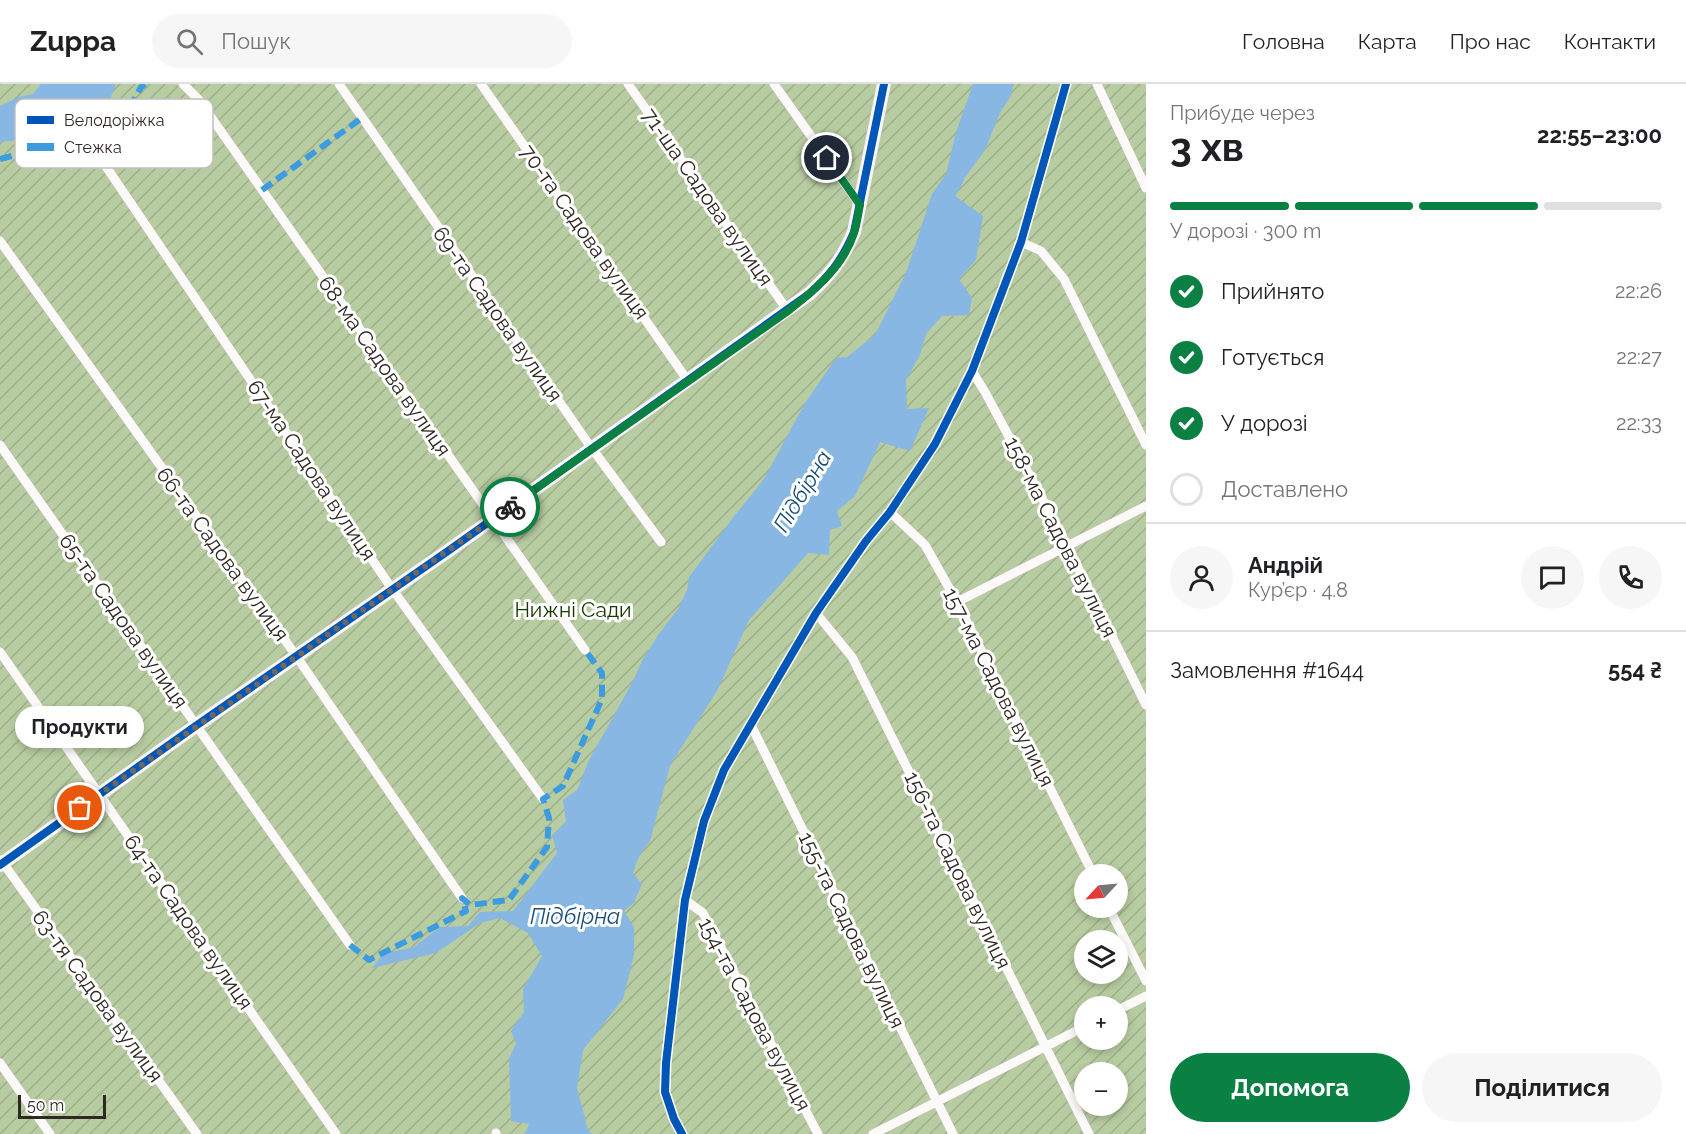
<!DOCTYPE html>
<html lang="uk">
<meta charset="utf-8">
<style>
:root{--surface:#fff;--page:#f6f6f6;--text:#202124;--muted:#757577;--line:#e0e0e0;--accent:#0b8043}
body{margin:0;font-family:Raleway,sans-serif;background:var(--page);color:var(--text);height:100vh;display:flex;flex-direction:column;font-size:22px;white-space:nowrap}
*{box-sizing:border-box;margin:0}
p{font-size:20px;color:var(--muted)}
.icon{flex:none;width:33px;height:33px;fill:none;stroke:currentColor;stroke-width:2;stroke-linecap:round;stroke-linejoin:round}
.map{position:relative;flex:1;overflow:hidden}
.sheet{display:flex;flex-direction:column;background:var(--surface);width:540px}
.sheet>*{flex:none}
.needle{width:39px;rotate:244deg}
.tools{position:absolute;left:1074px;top:780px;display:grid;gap:12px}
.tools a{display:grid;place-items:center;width:54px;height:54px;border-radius:50%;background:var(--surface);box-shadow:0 3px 9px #0003;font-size:30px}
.scale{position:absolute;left:18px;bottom:15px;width:88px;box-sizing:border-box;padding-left:6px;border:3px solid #2f2922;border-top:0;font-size:16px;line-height:21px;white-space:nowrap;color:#2f2922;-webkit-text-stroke:4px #fff;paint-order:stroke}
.pin{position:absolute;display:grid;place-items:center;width:51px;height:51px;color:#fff;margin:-26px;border:3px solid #fff;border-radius:50%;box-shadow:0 2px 6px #0007}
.courier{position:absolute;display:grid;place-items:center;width:60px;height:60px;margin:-30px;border:4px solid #0b8043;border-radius:50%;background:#fff;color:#222;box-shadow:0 2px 8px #0007}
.bubble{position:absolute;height:42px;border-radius:21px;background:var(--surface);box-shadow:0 3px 9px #0003;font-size:20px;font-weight:700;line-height:42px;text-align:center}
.summary em{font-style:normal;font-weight:700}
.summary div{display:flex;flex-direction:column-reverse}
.summary{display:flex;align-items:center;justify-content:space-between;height:102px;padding:0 24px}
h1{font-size:39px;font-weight:700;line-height:45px}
.bar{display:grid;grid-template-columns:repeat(4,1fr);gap:9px 6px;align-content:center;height:72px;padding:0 24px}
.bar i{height:8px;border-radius:4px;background:var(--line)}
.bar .on{background:var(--accent)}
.bar p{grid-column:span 4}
.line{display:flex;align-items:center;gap:15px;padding:0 24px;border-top:2px solid var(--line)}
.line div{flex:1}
.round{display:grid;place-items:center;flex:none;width:63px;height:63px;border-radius:32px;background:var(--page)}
ol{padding:0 24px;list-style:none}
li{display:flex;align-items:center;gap:18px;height:66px}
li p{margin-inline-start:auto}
li .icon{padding:6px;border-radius:50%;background:var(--accent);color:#fff;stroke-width:4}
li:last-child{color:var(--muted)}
li i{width:33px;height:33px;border:3px solid var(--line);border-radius:50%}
.cta{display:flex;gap:12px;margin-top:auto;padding:12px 24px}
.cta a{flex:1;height:69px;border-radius:36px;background:var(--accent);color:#fff;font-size:24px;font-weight:700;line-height:69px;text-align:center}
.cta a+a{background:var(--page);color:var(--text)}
header{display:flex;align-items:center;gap:36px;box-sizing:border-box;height:84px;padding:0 30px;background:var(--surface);border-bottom:2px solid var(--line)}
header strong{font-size:28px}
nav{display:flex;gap:33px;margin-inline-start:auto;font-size:21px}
.search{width:420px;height:54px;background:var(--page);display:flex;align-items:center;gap:15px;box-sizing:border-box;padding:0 21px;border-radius:33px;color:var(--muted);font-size:22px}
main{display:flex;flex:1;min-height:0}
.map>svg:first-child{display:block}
.garden{fill:url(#garden-furrows);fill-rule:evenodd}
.water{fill:#89b7e3}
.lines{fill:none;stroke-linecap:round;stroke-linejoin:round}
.street-casing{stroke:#c3bcb4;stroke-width:10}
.secondary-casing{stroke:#c3bcb4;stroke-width:15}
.street{stroke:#fcfaf9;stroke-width:9}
.secondary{stroke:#f6f2f1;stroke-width:14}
.quiet{stroke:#3d9ce0;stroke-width:6;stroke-dasharray:12 6;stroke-linecap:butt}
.cycleway-casing{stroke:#fff;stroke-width:11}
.cycleway{stroke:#0057b8;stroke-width:8}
.done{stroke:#706860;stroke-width:6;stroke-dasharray:0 10.8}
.route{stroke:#0b8043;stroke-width:8}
.labels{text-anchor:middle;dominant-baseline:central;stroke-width:6;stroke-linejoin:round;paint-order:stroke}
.street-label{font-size:21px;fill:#2f2922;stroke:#fff}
.park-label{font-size:21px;fill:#193900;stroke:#fff}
.water-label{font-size:22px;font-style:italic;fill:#1a4c78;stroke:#fff}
.key{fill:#fff;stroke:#c1bfbd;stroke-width:1.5}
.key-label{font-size:16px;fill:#2f2922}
</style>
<header>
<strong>Zuppa</strong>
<div class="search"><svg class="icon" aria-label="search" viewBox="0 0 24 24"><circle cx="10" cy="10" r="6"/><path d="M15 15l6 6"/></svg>Пошук</div>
<nav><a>Головна</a><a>Карта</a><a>Про нас</a><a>Контакти</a></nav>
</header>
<main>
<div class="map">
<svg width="1146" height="1050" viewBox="0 0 1146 1050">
<defs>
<pattern id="garden-furrows" width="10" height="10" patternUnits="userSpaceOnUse" patternTransform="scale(1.5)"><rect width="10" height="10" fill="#b8cca1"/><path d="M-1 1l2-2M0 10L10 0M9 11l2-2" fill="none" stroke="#9eaf8a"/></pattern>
</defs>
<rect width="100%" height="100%" fill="#e8ded4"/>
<path class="garden" d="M0 0H1146V1050H0ZM1084 790H1118V824H1084ZM1084 856H1118V890H1084ZM1084 922H1118V956H1084ZM1084 988H1118V1022H1084Z"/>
<path class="water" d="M41 0H116L110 15 83 33 60 41H48L30 49 21 56 0 58V22L19 13 33 10Z
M973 0H1014L1010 13 1000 29 985 66 964 95 962 101 955 112 983 132 976 176 959 195 972 214 969 231 942 232 926 250 920 271 906 296 907 325 929 324 910 367 880 358 855 412 837 427 842 442 830 446 829 471 808 469 749 536 718 605 670 682 650 757 639 772 633 789 642 800 634 819 624 827 634 843V871L623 915 583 966 577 1004 588 1046 592 1050H525L529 1040 511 1037 509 974 516 960 511 947 524 928 523 905 542 872 528 849 500 834 480 839 436 869 372 884 383 870 414 863 440 843 468 842 480 828 513 827 557 769 552 751 566 738 563 716 577 706 589 676 632 599 643 575 658 551 678 525 687 506 689 493 735 431 764 395 805 319 836 274 847 273 875 251 906 189 932 110 946 90 956 48Z"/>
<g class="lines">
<g class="street-casing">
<path id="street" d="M183 0 199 16 585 566
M339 0 588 359 661 458
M481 0 688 297
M628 0 788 227
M774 0 860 121
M1097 0 1146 104
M86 53 388 499 543 715
M0 157 292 566 462 814
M1021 158 1041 167 1064 195 1146 361
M972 287 985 308 1068 463 1146 621
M0 361 350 861
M890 428 925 461 957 518 1093 790
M957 518 1146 422
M816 529 852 573 1089 1050
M0 568 336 1050
M751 641 953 1050
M1 776 197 1050
M685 816 703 829 818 1050
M1109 824 1146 897
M1118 926 1146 912
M0 979 50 1050
M496 1049V1050
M682 1050 674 1035 665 1008 666 979 685 816 704 737 724 686 816 529 866 457 890 428 935 360 972 287 1021 158 1066 0
M873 1050 1084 943"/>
</g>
<g class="secondary-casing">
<path id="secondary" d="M0 781 197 641 448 467 809 210C831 190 842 176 854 148L884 0"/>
</g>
<use href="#street" class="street"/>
<use href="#secondary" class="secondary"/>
<path class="quiet" d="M0 75 39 65 57 54 86 53 101 48 127 29 141 3 145 0
M262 106 362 34
M350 861 369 876 466 827 462 814 470 821 509 816 547 763 549 734 543 715 563 702 602 615V589L585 566"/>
<g class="cycleway-casing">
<path id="cycleway" d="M0 781 197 641 448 467 809 210C831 190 842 176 854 148L884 0
M682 1050 674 1035 665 1008 666 979 685 816 704 737 724 686 816 529 866 457 890 428 935 360 972 287 1021 158 1066 0"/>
</g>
<use href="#cycleway" class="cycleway"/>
</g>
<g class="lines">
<path class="done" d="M80 724 510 423"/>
<path class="route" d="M510 423 788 227C815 206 843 183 854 149 857 140 858 130 860 121L827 74"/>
</g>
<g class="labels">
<g class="street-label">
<text transform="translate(708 113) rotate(55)">71-ша Садова вулиця</text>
<text transform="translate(585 148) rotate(55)">70-та Садова вулиця</text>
<text transform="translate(498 230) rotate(55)">69-та Садова вулиця</text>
<text transform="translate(385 282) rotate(55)">68-ма Садова вулиця</text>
<text transform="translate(312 386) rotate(56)">67-ма Садова вулиця</text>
<text transform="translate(1061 453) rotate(63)">158-ма Садова вулиця</text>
<text transform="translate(223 470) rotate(54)">66-та Садова вулиця</text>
<text transform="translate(124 537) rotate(55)">65-та Садова вулиця</text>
<text transform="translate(999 603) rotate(63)">157-ма Садова вулиця</text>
<text transform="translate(958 786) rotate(64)">156-та Садова вулиця</text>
<text transform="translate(189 838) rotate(55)">64-та Садова вулиця</text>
<text transform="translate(852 846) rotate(64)">155-та Садова вулиця</text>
<text transform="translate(98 912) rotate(54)">63-тя Садова вулиця</text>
<text transform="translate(755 930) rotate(62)">154-та Садова вулиця</text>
</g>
<g class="park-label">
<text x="573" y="525">Нижні Сади</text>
</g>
<g class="water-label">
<text transform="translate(802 407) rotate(-59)">Підбірна</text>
<text x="575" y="832">Підбірна</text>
</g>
</g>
<rect x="15" y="15" width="198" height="69" rx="9" class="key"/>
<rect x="27" y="32" width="27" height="8" fill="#0057b8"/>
<rect x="27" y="59" width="27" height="8" fill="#3d9ce0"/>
<g class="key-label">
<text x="64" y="42">Велодоріжка</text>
<text x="64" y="69">Стежка</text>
</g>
</svg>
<div class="tools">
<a><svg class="needle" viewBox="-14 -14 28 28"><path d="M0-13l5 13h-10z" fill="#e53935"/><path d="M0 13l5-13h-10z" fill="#757577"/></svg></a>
<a><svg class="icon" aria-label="layers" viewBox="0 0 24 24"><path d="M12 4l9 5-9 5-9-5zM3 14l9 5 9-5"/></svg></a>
<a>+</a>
<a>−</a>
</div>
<div class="scale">50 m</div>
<div class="pin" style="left:80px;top:724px;background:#ea580c"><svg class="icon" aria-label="bag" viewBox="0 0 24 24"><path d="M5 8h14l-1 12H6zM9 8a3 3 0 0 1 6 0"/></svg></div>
<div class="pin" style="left:827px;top:74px;background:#1f2937"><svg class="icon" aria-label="home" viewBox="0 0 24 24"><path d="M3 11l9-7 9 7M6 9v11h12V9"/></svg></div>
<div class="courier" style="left:510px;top:423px"><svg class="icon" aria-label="bike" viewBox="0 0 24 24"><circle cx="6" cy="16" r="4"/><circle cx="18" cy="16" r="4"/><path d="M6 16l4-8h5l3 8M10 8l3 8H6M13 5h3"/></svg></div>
<div class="bubble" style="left:15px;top:622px;width:129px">Продукти</div>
</div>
<section class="sheet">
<div class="summary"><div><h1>3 хв</h1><p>Прибуде через</p></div><em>22:55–23:00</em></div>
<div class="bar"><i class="on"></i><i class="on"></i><i class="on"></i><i></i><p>У дорозі · 300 m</p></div>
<ol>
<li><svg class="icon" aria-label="check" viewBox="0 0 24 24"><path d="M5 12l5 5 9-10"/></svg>Прийнято<p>22:26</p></li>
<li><svg class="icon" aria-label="check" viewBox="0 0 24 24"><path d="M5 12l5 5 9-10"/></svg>Готується<p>22:27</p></li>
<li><svg class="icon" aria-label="check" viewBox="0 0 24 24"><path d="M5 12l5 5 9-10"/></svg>У дорозі<p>22:33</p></li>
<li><i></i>Доставлено</li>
</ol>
<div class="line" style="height:108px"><a class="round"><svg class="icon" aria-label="person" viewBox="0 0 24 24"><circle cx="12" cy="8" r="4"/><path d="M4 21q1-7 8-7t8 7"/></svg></a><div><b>Андрій</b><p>Кур’єр · 4.8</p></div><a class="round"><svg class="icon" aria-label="chat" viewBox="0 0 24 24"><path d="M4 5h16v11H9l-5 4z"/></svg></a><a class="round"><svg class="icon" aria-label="phone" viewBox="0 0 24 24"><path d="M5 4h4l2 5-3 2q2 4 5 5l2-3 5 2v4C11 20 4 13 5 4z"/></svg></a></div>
<div class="line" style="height:78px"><div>Замовлення #1644</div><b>554 ₴</b></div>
<div class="cta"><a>Допомога</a><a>Поділитися</a></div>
</section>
</main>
